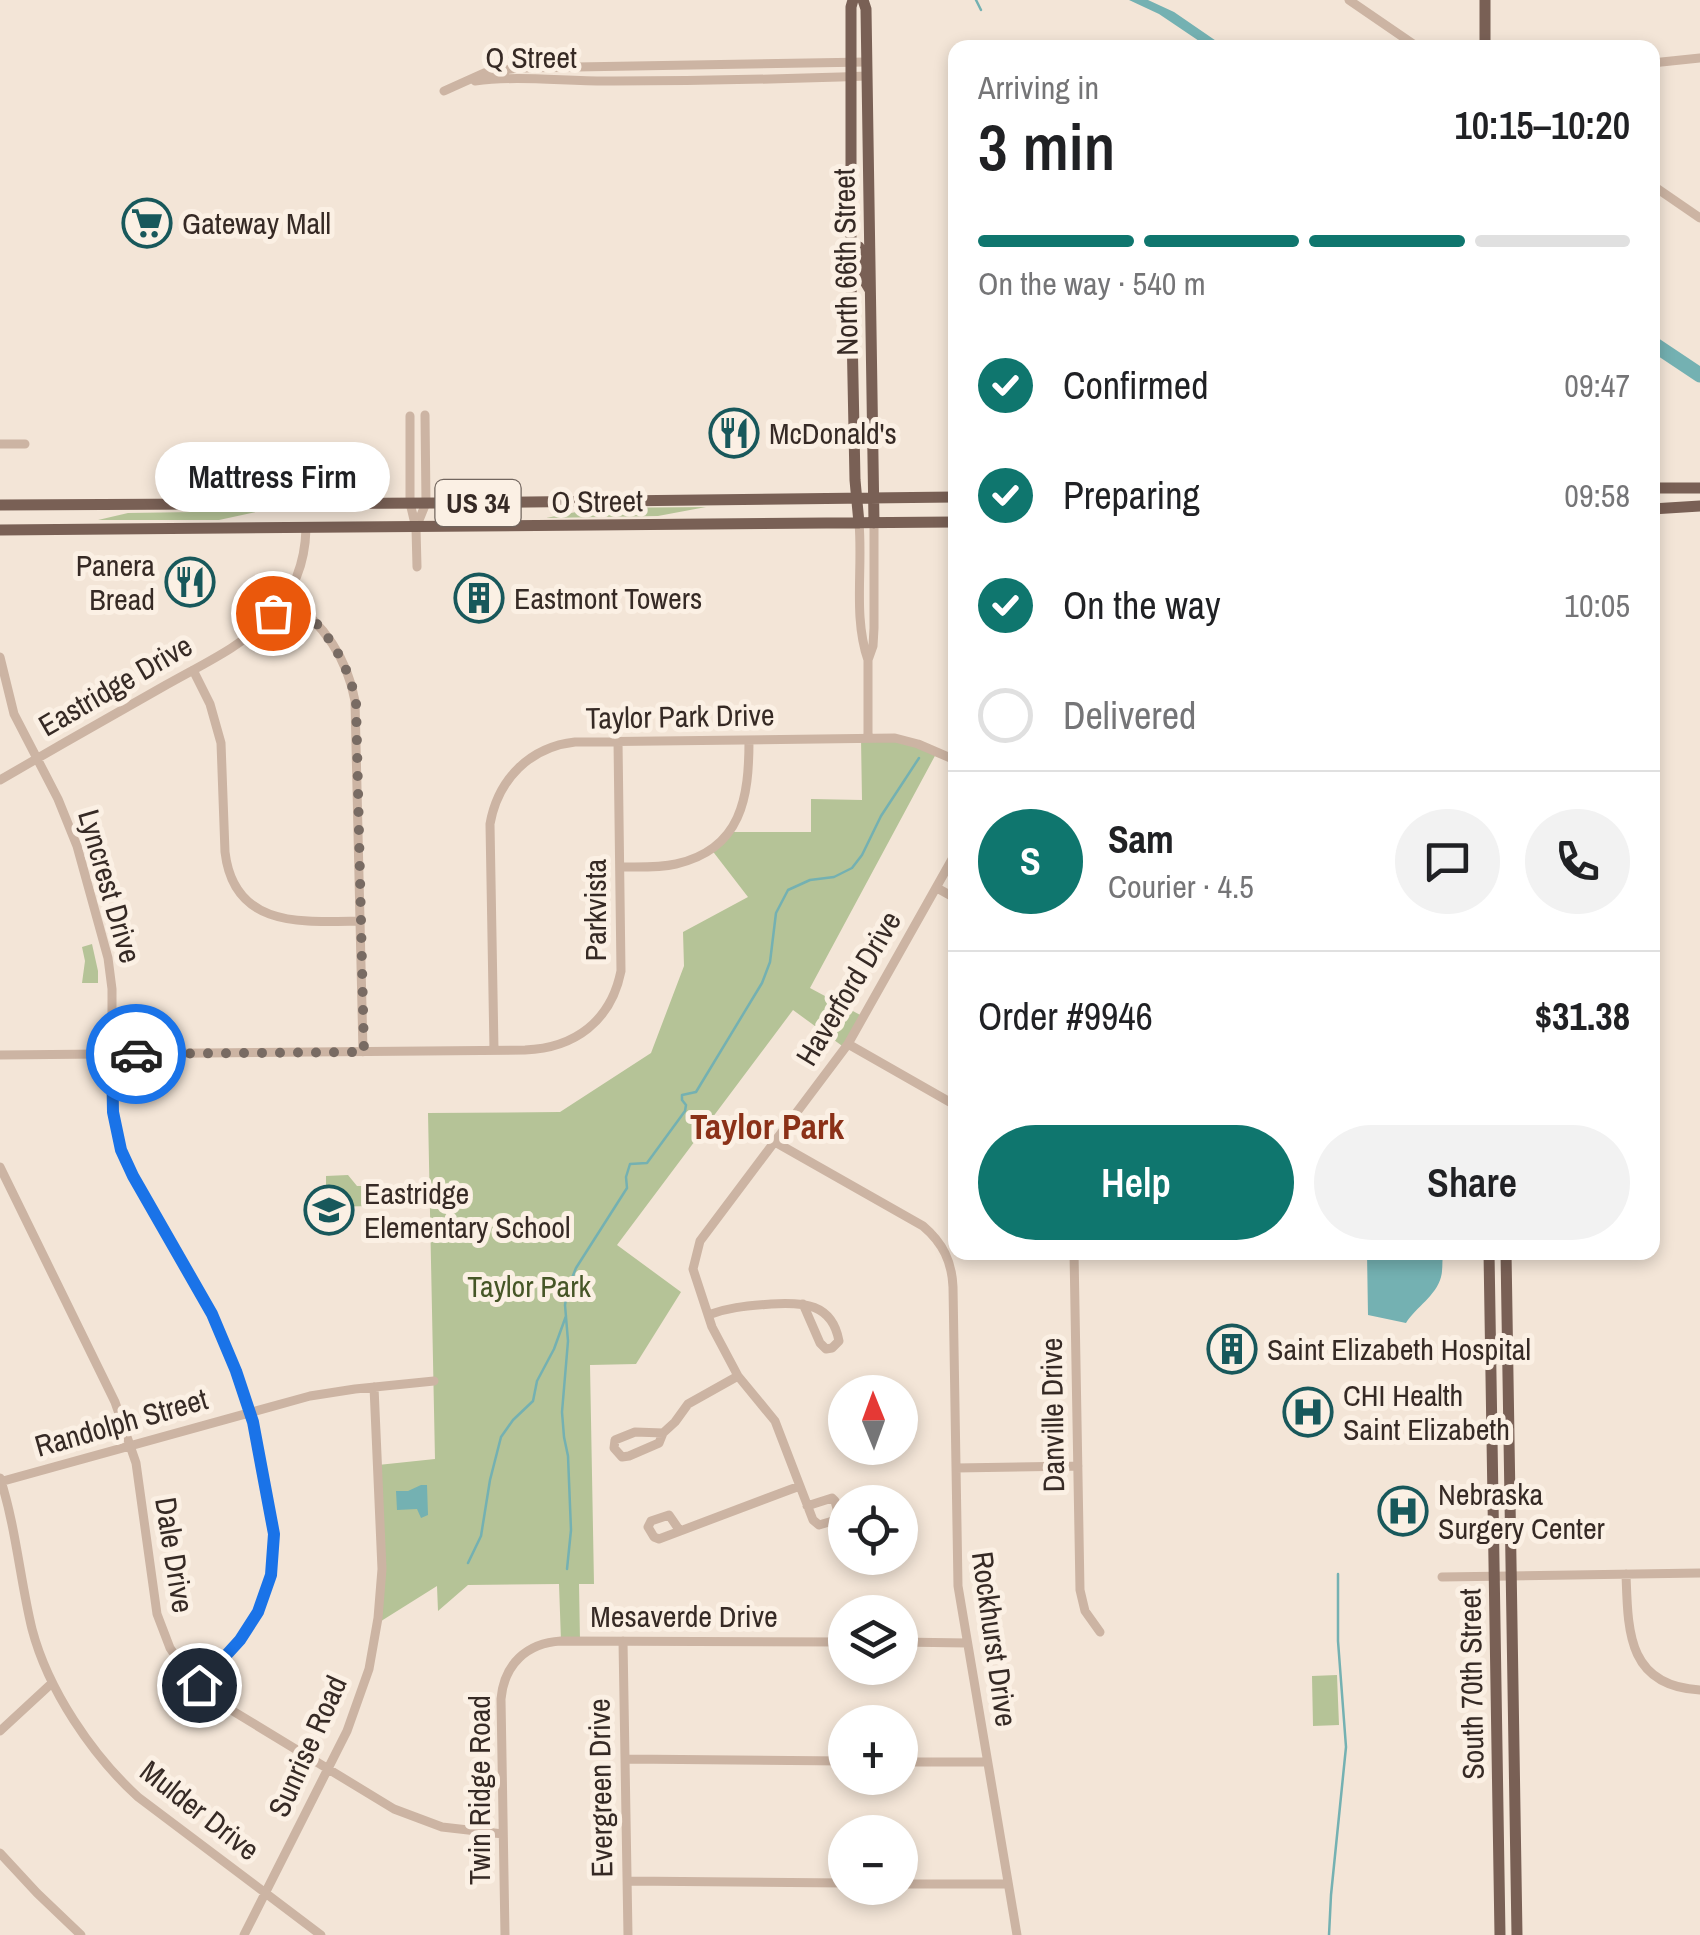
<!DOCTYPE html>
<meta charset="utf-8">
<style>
:root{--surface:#fff;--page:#f2f2f2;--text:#202124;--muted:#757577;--line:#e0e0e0;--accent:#0f766e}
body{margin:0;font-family:"Archivo Narrow",sans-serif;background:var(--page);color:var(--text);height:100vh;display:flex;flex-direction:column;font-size:38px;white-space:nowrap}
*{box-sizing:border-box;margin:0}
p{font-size:32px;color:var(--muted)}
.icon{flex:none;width:55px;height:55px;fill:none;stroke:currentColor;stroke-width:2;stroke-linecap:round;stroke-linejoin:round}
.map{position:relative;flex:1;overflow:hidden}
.sheet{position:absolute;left:948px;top:40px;width:712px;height:1220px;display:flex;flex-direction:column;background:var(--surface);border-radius:20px;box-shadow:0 5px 15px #0003}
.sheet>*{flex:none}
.needle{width:65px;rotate:359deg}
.tools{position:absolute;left:828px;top:1375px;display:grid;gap:20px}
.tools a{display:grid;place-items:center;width:90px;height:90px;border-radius:50%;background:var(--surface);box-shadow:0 5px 15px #0003;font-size:50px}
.pin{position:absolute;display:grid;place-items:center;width:85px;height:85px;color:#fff;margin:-42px;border:5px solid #fff;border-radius:50%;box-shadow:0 2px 10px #0007}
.courier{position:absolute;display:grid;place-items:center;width:100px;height:100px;margin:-50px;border:8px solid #1a73e8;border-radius:50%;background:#fff;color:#222;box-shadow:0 2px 12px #0007}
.bubble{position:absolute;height:70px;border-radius:35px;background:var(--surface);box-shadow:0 5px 15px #0003;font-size:32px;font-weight:600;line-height:70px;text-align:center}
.overview em{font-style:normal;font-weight:600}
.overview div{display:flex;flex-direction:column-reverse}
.overview{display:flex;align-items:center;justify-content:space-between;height:170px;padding:0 30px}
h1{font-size:65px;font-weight:600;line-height:75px}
.bar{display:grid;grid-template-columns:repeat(4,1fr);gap:15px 10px;align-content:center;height:120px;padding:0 30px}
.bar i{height:12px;border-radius:8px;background:var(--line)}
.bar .active{background:var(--accent)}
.bar p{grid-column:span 4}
.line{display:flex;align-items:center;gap:25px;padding:0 30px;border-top:2px solid var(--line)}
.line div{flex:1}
.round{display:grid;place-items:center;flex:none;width:105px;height:105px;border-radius:52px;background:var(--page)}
ol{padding:0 30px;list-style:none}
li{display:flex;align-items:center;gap:30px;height:110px}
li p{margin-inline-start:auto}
li .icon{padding:10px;border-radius:50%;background:var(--accent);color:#fff;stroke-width:4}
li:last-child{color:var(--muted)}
li i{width:55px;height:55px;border:5px solid var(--line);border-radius:50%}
.button{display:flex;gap:20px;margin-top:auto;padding:20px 30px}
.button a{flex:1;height:115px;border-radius:60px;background:var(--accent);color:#fff;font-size:40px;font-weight:600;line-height:115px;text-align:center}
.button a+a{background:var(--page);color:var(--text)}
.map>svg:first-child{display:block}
.green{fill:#b5c397}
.water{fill:#74b1b2}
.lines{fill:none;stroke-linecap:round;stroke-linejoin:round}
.stream{stroke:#74b1b2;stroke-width:2.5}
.river{stroke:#74b1b2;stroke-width:15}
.minor{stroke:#ccb4a3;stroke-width:9}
.major{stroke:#796055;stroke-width:11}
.done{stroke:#786b63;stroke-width:10;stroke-dasharray:0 18}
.route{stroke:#1a73e8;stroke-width:12}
.labels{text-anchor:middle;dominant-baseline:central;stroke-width:10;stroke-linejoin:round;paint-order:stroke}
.shield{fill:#fbf0e4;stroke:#71655e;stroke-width:2.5}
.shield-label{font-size:28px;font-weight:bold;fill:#362a25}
.street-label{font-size:30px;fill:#362a25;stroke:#fbf0e4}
.poi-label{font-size:30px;fill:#362a25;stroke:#fbf0e4;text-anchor:start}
.park-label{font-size:30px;fill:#465627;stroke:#fbf0e4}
.quarter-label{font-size:35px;font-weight:bold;fill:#8b3118;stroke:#fbf0e4}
</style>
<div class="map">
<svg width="1700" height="1935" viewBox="0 0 1700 1935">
<rect width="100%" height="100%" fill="#f3e5d7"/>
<path class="green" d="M706 507 658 516 546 518 596 508Z
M260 511 219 520H98L128 513Z
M861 738H895L937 752 810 988 864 1017 845 1048 793 1010 617 1245 681 1292 636 1364 590 1365 594 1584H579L580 1641H561L559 1584 468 1585 438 1611 437 1586 378 1623V1465L435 1459 428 1113 560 1112 651 1053 684 966 683 932 748 897 711 849 728 832H811V799L862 800Z
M92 944 98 971V983H82L85 961 82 947Z
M348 1175 357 1186H371V1206L326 1207V1176Z
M1337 1675 1339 1725 1313 1726 1312 1676Z"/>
<path class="water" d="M1129 0H1148L1174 12 1225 47H1208L1159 14Z
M1367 1253H1443C1442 1260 1443 1270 1441 1277 1436 1296 1416 1307 1406 1323L1368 1315Z
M421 1485H427L428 1515 421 1518 417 1509 397 1510 396 1491H408Z"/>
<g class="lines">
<path class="stream" d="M976 0 981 10
M468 1563 481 1536 490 1480 501 1437 513 1420 533 1401 537 1381 554 1349 566 1316
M567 1569 571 1530 568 1456 564 1437 562 1412 568 1341 565 1305 568 1288 576 1268 627 1188 626 1177 630 1164 647 1163 685 1111 686 1105 682 1100V1095L696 1092 762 983 770 962 776 913 788 890 810 880 834 877 852 868 862 855 881 816 919 758
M1329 1935 1331 1895 1346 1747 1338 1641V1574"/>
<path class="river" d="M1652 343 1700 375"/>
<path class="minor" d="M1349 0 1419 48
M1652 63 1700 58
M475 81C520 75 568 82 614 81 698 81 783 79 867 76
M444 91 484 73 518 68 867 62
M1652 185 1700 218
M410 416V503L416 528 417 567
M0 444H25
M859 523C863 568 853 617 868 660
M417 525 426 503 425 415
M286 597C323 623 347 657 355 701L363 1052
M0 657 14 714 58 799 77 846 108 958 112 989V1103L121 1150 133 1176 212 1314 236 1371 253 1423 273 1534 271 1575 262 1603 248 1629 199 1685
M193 670 210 704 221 743 225 852C234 929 303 922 361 921
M868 738V660L873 646 874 628V523
M0 780C55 748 111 716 166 685 201 665 241 647 269 618 294 592 305 564 306 529
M621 867C639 867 658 868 676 864 742 849 749 797 749 740
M937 888 955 898
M848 1044 955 1105
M494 1050 490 824C498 779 530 747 575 742L895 738 918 744 955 760
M0 1055 525 1050C575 1048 611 1021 621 971L618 741
M775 1142 923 1226C943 1243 952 1262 953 1287L958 1586 1017 1935
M0 1167 115 1402 136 1463 157 1614 170 1648 185 1670 218 1702 394 1809 442 1827 503 1834
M1074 1252 1080 1590 1085 1611 1100 1632
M708 1315C729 1307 748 1306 771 1304 803 1302 832 1303 839 1341L832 1348 826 1349 820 1343 803 1304
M663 1433 635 1432 615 1440 614 1448 622 1457 629 1456 659 1443 663 1433 675 1422 688 1404 738 1376
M956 1468 1078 1466
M0 1478C16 1527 20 1580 32 1629 48 1690 92 1755 138 1797L321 1935
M0 1482 310 1396 355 1389 434 1381
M807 1506 832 1498 835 1501 839 1516 836 1520 819 1525 813 1520 775 1421 738 1376 712 1327 693 1269 700 1241 848 1044 955 854
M680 1531 669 1515 651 1521 648 1527 654 1537 659 1539 789 1490 800 1486
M1626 1574C1628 1631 1627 1686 1700 1690
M1442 1577 1700 1573
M623 1641 628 1935
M900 1642 967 1643
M0 1731 52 1683
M625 1759 845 1761
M900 1762H987
M0 1853 37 1893 81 1935
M627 1881 845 1883
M900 1884H1008
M244 1935 347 1731 369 1669 378 1618 382 1569 374 1387
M505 1935 501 1699C504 1664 527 1643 561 1641L845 1642"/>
<path class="major" d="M853 0 851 7V280L855 480 859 523
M863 0 866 9 874 523
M1485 0V48
M859 247 861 275 870 290
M1652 488H1700
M0 505 440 503 955 497
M1652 509 1700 506
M0 530 955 522
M1489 1252 1500 1935
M1506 1252 1517 1935"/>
</g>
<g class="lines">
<path class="done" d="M136 1054 364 1052 356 701C346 657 323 623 286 597L273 613"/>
<path class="route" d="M136 1054H112L113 1112 121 1150 133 1176 212 1314 236 1371 253 1422 274 1534 271 1575 258 1612 240 1640 199 1685"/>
</g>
<defs>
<g id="supermarket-ring" transform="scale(2.5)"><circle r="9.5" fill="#fbf0e4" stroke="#18585b" stroke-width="1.5"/><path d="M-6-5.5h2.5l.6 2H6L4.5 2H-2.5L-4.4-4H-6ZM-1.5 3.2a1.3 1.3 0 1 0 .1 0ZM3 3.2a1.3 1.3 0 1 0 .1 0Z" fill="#18585b"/></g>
<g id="restaurant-ring" transform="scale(2.5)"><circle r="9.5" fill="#fbf0e4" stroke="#18585b" stroke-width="1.5"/><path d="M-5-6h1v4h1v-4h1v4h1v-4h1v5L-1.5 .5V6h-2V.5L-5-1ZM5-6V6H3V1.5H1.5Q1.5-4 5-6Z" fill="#18585b"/></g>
<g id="building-ring" transform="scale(2.5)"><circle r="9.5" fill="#fbf0e4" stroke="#18585b" stroke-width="1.5"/><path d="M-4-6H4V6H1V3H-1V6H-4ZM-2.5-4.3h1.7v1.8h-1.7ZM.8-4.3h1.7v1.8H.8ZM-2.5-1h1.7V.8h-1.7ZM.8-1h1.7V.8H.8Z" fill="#18585b"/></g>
<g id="school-ring" transform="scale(2.5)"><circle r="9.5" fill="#fbf0e4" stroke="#18585b" stroke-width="1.5"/><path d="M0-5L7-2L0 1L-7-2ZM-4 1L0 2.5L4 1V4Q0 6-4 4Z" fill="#18585b"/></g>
<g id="hospital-ring" transform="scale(2.5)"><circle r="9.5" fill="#fbf0e4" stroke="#18585b" stroke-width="1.5"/><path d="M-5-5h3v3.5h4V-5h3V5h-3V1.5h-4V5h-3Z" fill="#18585b"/></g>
</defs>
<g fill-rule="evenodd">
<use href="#supermarket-ring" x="147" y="223"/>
<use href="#restaurant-ring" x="734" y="433"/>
<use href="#restaurant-ring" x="190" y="582"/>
<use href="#building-ring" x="479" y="598"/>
<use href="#school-ring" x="329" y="1210"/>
<use href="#building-ring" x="1232" y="1349"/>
<use href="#hospital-ring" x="1308" y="1412"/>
<use href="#hospital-ring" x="1403" y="1511"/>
</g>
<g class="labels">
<rect class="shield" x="435.5" y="480" width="85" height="46" rx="8"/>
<g class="shield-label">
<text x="478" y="503">US 34</text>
</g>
<g class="street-label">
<text x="531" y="57">Q Street</text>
<text transform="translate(845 262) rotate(-91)">North 66th Street</text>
<text transform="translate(597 501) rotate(-1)">O Street</text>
<text transform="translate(115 685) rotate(-30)">Eastridge Drive</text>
<text transform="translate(680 716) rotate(-1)">Taylor Park Drive</text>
<text transform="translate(110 886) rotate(74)">Lyncrest Drive</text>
<text transform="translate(595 910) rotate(-90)">Parkvista</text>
<text transform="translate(848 988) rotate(-59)">Haverford Drive</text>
<text transform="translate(1052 1415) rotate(-91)">Danville Drive</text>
<text transform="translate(121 1422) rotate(-16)">Randolph Street</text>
<text transform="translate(175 1555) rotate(81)">Dale Drive</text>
<text x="684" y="1616">Mesaverde Drive</text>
<text transform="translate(995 1639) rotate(82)">Rockhurst Drive</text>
<text transform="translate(1471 1684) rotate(-91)">South 70th Street</text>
<text transform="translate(307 1746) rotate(-66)">Sunrise Road</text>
<text transform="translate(600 1788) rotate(-91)">Evergreen Drive</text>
<text transform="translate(479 1790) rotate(-90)">Twin Ridge Road</text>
<text transform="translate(200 1810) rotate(38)">Mulder Drive</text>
</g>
<g class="poi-label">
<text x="182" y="223">Gateway Mall</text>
<text x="769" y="433">McDonald's</text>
<text x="155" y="565" text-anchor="end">Panera<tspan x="155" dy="34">Bread</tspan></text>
<text x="514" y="598">Eastmont Towers</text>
<text x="364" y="1193">Eastridge<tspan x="364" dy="34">Elementary School</tspan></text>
<text x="1267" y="1349">Saint Elizabeth Hospital</text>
<text x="1343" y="1395">CHI Health<tspan x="1343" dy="34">Saint Elizabeth</tspan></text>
<text x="1438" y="1494">Nebraska<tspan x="1438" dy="34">Surgery Center</tspan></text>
</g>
<g class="park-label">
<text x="529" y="1286">Taylor Park</text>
</g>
<g class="quarter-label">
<text x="767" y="1126">Taylor Park</text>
</g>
</g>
</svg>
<div class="tools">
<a><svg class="needle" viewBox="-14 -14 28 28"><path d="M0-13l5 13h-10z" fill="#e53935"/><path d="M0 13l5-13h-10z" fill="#757577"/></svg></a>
<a><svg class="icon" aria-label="locate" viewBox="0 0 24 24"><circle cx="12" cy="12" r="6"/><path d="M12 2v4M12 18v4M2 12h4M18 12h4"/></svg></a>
<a><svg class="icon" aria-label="layers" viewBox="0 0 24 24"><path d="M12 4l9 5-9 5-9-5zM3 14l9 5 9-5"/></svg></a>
<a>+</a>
<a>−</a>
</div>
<div class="pin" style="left:273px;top:613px;background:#ea580c"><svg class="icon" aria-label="bag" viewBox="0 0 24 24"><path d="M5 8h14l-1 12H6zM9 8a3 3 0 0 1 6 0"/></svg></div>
<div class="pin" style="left:199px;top:1685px;background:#1f2937"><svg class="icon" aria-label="home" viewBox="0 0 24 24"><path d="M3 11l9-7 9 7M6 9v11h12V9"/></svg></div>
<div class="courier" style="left:136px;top:1054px"><svg class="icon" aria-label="car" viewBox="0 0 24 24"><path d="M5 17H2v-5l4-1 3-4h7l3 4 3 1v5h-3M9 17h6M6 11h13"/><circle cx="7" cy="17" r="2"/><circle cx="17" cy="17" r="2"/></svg></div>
<div class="bubble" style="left:155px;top:442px;width:235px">Mattress Firm</div>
<section class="sheet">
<div class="overview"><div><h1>3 min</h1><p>Arriving in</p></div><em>10:15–10:20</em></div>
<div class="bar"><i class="active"></i><i class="active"></i><i class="active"></i><i></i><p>On the way · 540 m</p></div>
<ol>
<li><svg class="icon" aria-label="check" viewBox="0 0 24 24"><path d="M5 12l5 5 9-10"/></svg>Confirmed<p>09:47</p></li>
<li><svg class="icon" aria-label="check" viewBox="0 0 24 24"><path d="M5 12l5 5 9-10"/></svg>Preparing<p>09:58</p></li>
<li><svg class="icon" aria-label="check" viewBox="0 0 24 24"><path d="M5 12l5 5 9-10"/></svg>On the way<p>10:05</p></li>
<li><i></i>Delivered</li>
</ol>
<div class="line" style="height:180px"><b class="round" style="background:var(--accent);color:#fff">S</b><div><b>Sam</b><p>Courier · 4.5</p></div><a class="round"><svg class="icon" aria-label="chat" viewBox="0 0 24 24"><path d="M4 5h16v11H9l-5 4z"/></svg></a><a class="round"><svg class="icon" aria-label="phone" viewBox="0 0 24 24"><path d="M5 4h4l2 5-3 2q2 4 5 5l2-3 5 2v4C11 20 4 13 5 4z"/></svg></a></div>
<div class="line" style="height:130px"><div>Order #9946</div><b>$31.38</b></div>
<div class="button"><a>Help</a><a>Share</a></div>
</section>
</div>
